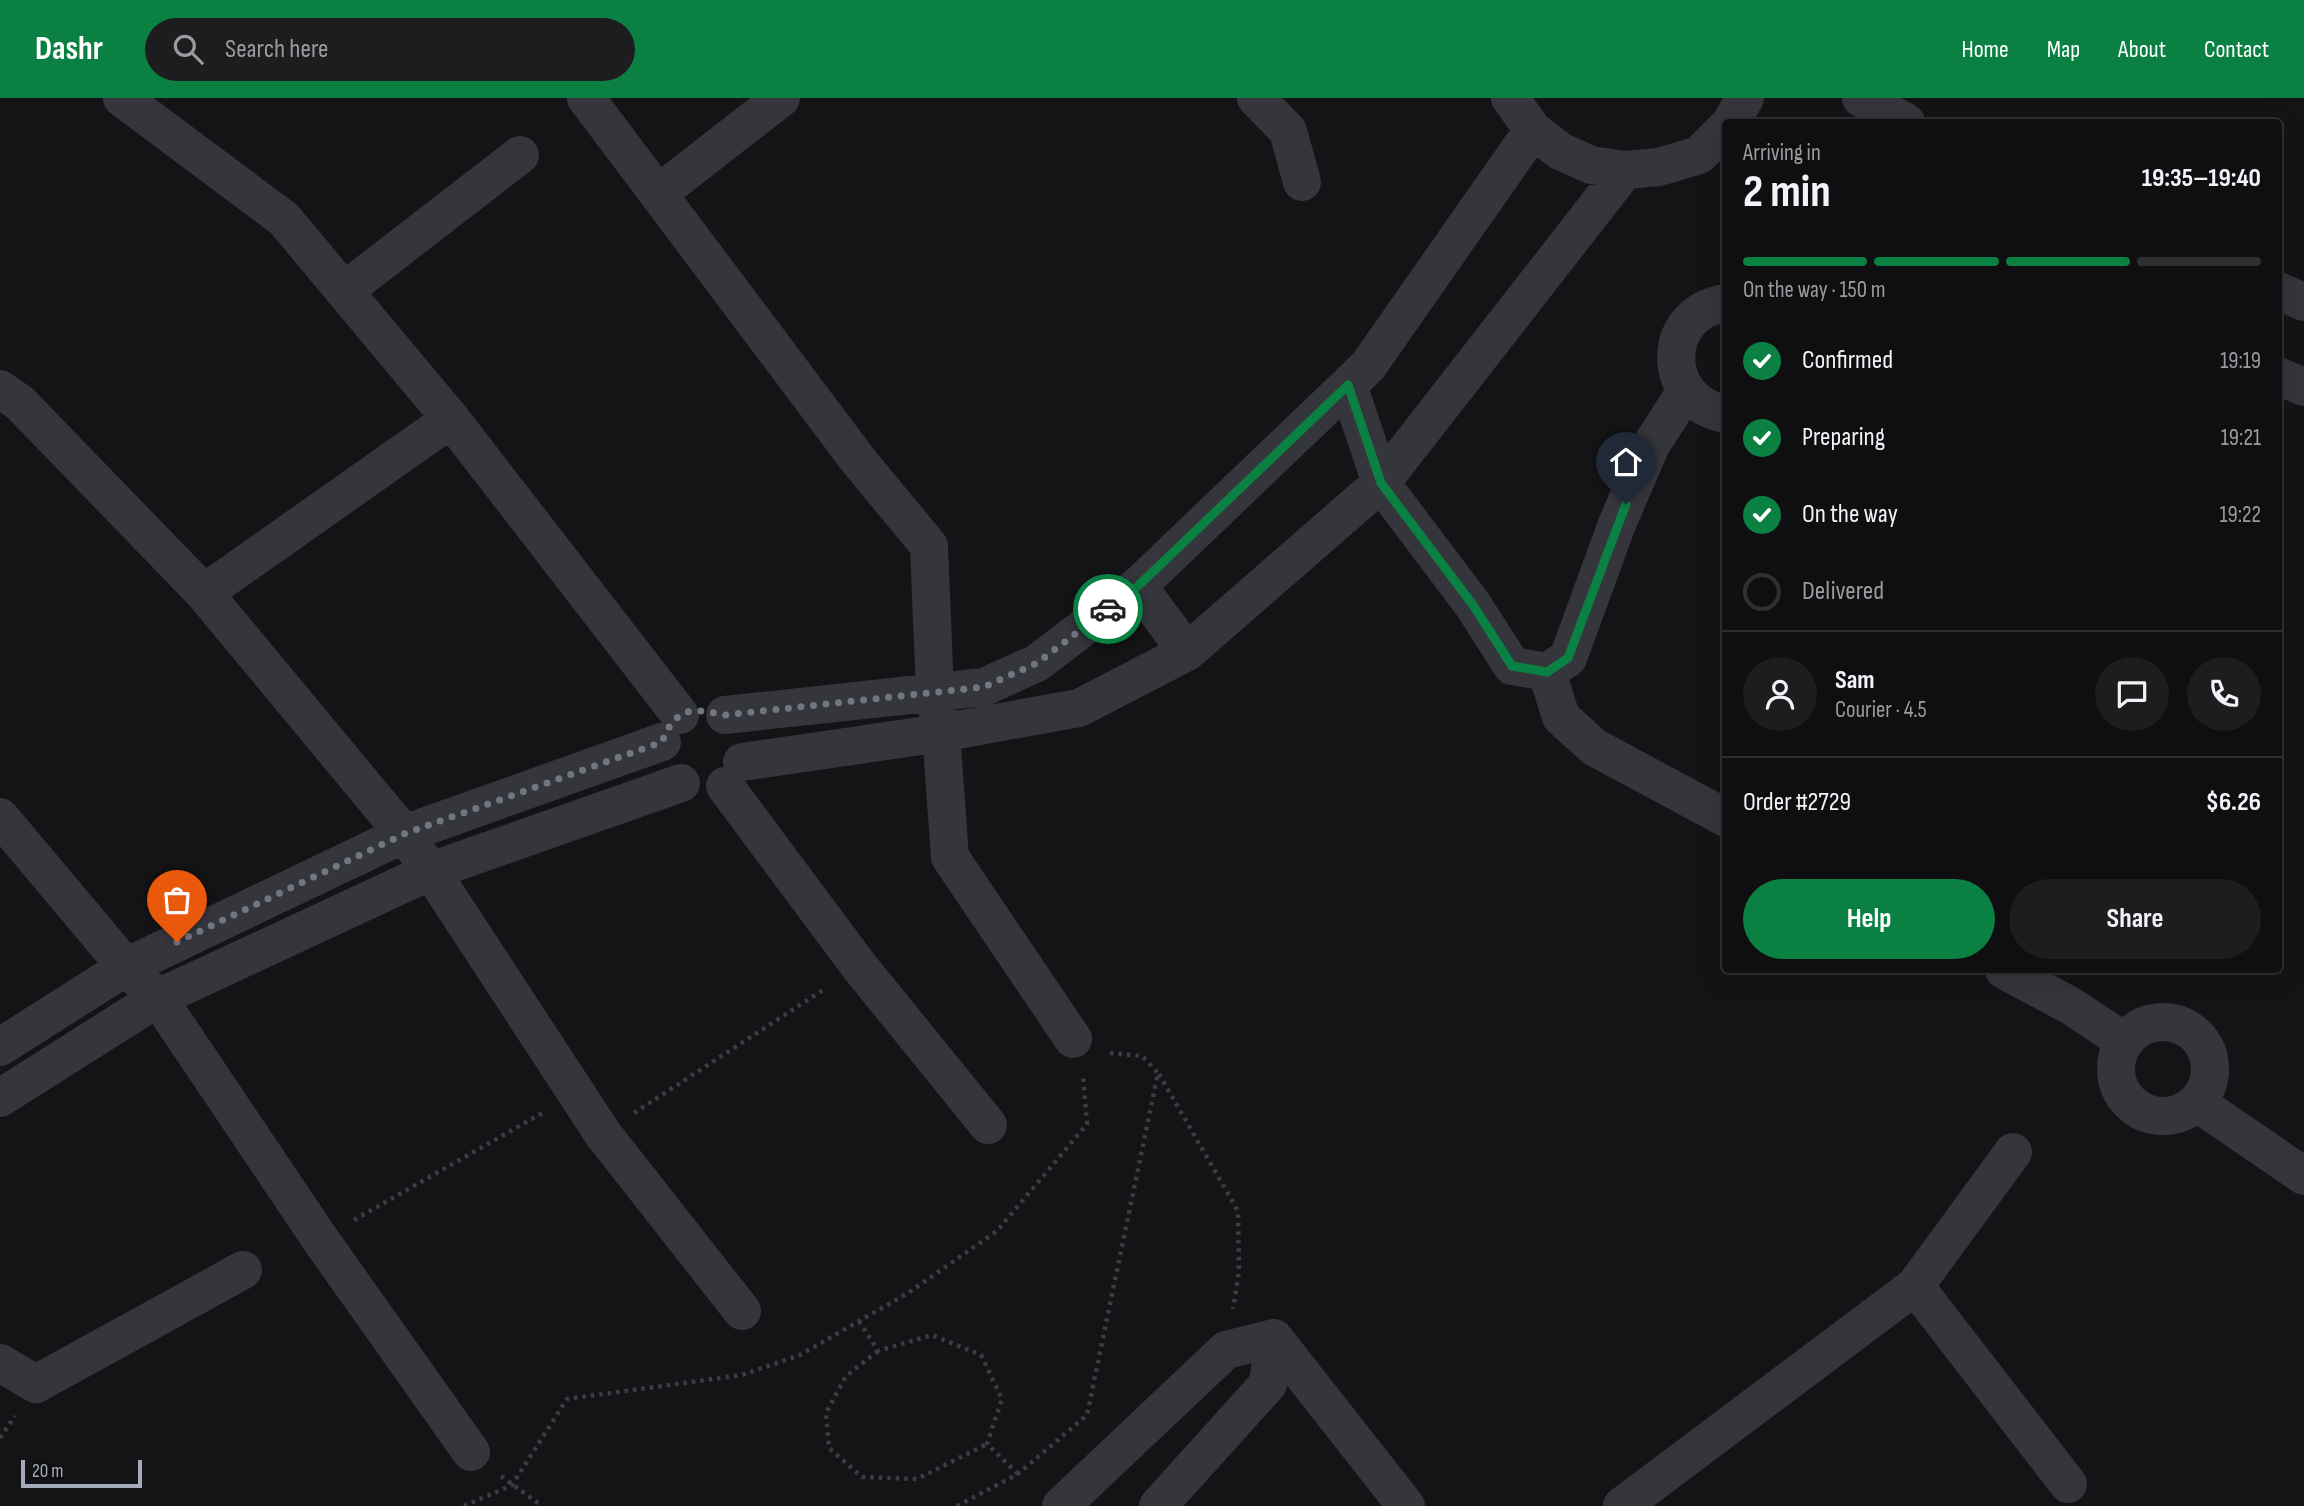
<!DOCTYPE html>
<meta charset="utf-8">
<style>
:root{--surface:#0f0f11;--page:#1d1d1f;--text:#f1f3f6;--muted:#9b9c9f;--line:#2f2f31;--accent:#0b8043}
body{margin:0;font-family:"Sofia Sans Condensed",sans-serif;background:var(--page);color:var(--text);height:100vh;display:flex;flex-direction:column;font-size:26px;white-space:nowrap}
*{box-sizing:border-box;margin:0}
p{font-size:23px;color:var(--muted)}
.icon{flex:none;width:38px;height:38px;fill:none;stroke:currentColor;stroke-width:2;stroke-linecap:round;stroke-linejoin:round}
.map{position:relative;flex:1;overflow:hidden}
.panel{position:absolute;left:1722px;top:21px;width:560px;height:854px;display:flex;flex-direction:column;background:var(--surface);border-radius:7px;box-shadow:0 7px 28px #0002,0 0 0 2px var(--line)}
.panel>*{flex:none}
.scale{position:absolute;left:21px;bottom:18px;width:121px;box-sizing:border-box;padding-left:7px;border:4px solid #a5abb8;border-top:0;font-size:19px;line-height:24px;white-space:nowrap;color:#a5abb8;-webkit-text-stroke:5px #0f0f11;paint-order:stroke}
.pin{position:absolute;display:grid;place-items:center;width:60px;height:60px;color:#fff;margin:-72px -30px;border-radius:50% 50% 50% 0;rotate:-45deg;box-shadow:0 0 7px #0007}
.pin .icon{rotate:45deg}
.courier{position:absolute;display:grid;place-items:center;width:70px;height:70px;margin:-35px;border:5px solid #0b8043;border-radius:50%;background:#fff;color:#222;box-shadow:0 2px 9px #0007}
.overview em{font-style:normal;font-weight:700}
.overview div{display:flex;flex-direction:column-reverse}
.overview{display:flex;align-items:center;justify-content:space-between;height:119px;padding:0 21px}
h1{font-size:46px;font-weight:700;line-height:52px}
.bar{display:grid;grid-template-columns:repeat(4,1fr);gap:10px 7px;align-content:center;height:84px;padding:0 21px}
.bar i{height:9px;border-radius:5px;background:var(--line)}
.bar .selected{background:var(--accent)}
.bar p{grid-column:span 4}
.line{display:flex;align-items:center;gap:18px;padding:0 21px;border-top:2px solid var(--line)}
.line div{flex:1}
.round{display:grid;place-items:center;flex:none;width:74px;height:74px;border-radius:37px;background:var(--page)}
ol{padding:0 21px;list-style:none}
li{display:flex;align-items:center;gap:21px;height:77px}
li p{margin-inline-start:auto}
li .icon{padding:7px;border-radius:50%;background:var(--accent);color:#fff;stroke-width:4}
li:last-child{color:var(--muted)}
li i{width:38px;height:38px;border:4px solid var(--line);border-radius:50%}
.cta{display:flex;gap:14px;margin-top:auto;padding:14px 21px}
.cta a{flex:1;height:80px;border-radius:42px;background:var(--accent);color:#fff;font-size:28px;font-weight:700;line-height:80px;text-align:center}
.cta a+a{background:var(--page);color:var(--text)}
header{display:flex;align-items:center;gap:42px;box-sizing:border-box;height:98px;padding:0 35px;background:var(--accent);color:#fff}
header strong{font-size:33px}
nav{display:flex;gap:38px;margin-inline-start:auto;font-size:24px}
.search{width:490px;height:63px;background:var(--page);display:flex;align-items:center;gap:18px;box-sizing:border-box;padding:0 24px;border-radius:38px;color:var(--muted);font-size:26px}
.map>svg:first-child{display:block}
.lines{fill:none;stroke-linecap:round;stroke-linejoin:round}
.path{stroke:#3b3d43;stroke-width:4.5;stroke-dasharray:3.5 5;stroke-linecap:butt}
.minor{stroke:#35363c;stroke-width:38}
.done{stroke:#727680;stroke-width:7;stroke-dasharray:0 12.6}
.route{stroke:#0b8043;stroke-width:9}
</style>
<header>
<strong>Dashr</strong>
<div class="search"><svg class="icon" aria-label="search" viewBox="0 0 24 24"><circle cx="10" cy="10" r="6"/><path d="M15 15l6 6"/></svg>Search here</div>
<nav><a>Home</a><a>Map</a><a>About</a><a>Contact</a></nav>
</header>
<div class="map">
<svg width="2304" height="1408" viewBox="0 0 2304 1408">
<rect width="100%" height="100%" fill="#141417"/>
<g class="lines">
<path class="path" d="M1159 976 1238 1113 1239 1173 1233 1211
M634 1015 826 890
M354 1122 544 1014
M859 1223 878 1253 932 1237 981 1257 1002 1301 987 1346 1018 1376
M878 1253 846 1278 826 1315 829 1350 862 1379 917 1381 987 1346
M0 1340 15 1318
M501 1378 542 1408
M464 1408 512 1387 567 1301 742 1277 800 1257 908 1195 997 1133 1087 1026 1083 978
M957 1408 1018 1376 1087 1317 1158 975 1142 958 1110 955"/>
<path class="minor" d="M122 0 284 121 451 321 680 617
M586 0 858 362 929 448 935 594 941 635 950 759 1073 941
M1256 0 1288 33 1302 84
M1510 0 1533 32 1560 53 1591 67 1625 72 1659 69 1699 57 1726 30
M1861 0 1906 24
M1731 24 1745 0
M659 95 781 0
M344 193 520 57
M2278 193 2304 204
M1726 205C1659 214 1660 305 1726 316
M2278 278 2304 289
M1348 287 1381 385 1473 507 1512 568 1547 574 1568 560 1617 426 1651 347 1686 293
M0 291 20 305 204 495 404 736 431 773 603 1036 742 1213
M1138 488 1187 554
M204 495 451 321
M1547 574 1561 619 1594 649 1726 720
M725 617 984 589 1037 565 1138 488 1368 268 1533 32
M742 664 941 635 1079 610 1187 554 1381 385 1625 72
M725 688 859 868 988 1027
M0 719 126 869 158 900 320 1141 471 1354
M2004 872 2071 908 2124 943
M2116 971a47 47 0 1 1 94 0a47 47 0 1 1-94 0Z
M0 949 126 869 404 736 662 644
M0 1000 158 900 431 773 681 685
M2196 1004 2304 1078
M1915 1188 2068 1386
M1274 1240 1406 1408
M0 1265 36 1286 243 1172
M1061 1408 1226 1252 1274 1240
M1158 1408 1268 1286 1274 1240
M1622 1408 1915 1188 2013 1054"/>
</g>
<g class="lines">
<path class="done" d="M177 844 404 736 662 644C676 608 692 610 725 617L984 589 1037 565 1108 511"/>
<path class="route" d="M1108 511 1138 488 1348 287 1381 385 1473 507 1512 568 1547 574 1568 560 1626 406"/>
</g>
</svg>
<div class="scale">20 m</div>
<div class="pin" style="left:177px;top:844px;background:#ea580c"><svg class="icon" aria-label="bag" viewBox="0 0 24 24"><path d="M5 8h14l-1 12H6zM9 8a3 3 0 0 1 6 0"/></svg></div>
<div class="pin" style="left:1626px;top:406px;background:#1f2937"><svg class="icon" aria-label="home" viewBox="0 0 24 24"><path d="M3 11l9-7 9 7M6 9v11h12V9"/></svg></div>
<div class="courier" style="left:1108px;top:511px"><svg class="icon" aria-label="car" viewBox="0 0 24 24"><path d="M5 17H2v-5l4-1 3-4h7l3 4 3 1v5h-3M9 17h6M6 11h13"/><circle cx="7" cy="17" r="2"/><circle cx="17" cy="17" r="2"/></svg></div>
<section class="panel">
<div class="overview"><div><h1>2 min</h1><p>Arriving in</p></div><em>19:35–19:40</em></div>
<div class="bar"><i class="selected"></i><i class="selected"></i><i class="selected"></i><i></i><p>On the way · 150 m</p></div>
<ol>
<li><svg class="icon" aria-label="check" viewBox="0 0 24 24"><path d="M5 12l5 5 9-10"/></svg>Confirmed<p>19:19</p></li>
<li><svg class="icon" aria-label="check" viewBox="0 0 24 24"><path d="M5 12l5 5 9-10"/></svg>Preparing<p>19:21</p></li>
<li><svg class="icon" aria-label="check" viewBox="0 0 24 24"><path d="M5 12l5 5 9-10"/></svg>On the way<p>19:22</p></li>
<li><i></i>Delivered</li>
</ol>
<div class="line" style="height:126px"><a class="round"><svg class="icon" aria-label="person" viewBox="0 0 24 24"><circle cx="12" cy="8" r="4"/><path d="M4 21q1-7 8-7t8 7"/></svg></a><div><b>Sam</b><p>Courier · 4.5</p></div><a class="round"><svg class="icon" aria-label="chat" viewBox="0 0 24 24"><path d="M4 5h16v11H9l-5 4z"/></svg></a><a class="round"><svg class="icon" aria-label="phone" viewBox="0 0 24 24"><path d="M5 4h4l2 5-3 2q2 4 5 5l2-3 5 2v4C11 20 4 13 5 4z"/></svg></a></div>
<div class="line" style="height:91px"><div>Order #2729</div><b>$6.26</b></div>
<div class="cta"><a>Help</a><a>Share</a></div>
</section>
</div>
